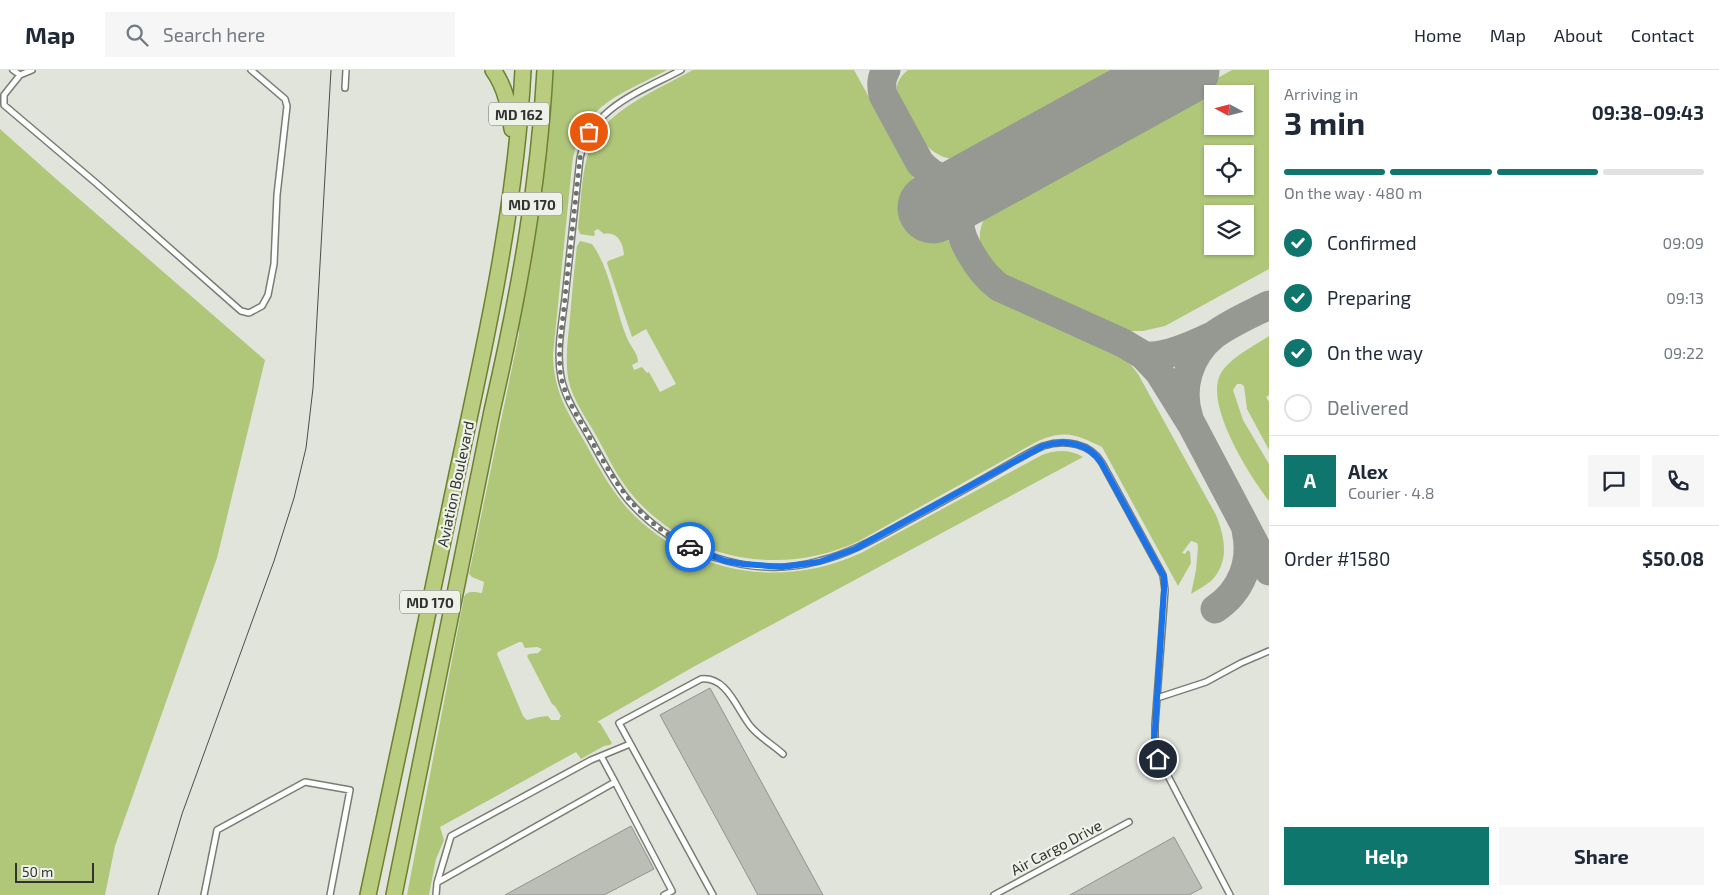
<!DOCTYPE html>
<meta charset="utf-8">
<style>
:root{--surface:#fff;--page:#f6f6f7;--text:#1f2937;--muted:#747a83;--line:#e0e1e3;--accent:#0f766e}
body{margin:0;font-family:"Exo 2",sans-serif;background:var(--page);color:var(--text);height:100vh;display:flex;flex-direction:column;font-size:19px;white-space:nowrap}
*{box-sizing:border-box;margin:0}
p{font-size:16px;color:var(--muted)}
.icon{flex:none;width:28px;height:28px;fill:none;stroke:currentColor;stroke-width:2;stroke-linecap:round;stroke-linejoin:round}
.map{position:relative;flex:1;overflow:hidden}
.drawer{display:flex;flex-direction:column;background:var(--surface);width:450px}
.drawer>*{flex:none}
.needle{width:32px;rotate:277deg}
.fabs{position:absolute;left:1204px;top:15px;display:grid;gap:10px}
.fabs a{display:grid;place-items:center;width:50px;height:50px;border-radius:0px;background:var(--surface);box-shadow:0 1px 4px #0004;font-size:25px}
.scale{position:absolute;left:15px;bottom:12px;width:79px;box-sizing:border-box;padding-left:5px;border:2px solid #323330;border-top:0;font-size:14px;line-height:18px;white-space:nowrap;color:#323330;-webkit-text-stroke:4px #eef1e8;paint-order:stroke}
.pin{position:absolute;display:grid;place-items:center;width:42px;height:42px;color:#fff;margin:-21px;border:2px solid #fff;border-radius:50%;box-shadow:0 1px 5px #0007}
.courier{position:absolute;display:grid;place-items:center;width:50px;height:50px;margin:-25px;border:4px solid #1a73e8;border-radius:50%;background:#fff;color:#222;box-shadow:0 1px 6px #0007}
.summary em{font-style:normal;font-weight:700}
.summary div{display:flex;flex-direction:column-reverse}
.summary{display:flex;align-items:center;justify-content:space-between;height:85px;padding:0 15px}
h1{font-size:32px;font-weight:700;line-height:38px}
.bar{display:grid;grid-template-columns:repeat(4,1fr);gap:8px 5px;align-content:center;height:60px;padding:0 15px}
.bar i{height:6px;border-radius:4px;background:var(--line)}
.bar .selected{background:var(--accent)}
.bar p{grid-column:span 4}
.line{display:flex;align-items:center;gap:12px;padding:0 15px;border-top:1px solid var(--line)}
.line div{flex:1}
.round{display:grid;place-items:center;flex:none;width:52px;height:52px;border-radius:0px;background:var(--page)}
ol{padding:0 15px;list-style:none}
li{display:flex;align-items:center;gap:15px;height:55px}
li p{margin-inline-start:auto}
li .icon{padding:5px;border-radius:50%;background:var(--accent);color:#fff;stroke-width:4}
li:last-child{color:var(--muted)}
li i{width:28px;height:28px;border:2px solid var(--line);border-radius:50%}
.primary-button{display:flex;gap:10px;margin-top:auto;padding:10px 15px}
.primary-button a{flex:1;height:58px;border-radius:0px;background:var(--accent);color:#fff;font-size:20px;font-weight:700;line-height:58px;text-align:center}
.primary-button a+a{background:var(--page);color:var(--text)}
header{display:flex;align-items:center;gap:30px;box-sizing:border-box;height:70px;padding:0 25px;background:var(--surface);border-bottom:1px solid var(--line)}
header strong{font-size:24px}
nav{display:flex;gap:28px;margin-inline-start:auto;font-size:18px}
.search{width:350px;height:45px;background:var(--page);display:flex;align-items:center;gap:12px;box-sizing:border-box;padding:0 18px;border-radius:0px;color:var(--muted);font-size:19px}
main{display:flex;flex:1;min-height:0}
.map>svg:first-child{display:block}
.green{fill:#b0c77a;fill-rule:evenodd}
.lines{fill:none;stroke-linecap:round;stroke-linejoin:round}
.taxiway{stroke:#969892;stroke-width:29}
.runway{stroke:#969892;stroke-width:71}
.building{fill:#bbbeb5;stroke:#91948c}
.lane-casing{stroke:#797c74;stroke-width:8}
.primary-casing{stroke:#6c802d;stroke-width:18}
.lane{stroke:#fff;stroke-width:5}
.primary{stroke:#bacc80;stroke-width:15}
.tram{stroke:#4c4d4a;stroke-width:1}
.done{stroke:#6f716c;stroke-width:5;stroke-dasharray:0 9}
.route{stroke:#1a73e8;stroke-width:6}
.labels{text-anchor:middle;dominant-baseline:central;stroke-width:4.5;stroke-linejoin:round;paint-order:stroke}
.shield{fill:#eef1e8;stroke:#6a6c67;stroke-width:1}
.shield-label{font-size:14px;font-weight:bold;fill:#323330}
.street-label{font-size:15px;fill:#323330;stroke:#eef1e8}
</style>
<header>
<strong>Map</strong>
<div class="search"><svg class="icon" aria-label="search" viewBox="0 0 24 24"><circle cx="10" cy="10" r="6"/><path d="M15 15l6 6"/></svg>Search here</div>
<nav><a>Home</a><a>Map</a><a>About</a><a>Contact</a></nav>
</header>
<main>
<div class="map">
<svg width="1269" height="825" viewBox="0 0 1269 825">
<rect width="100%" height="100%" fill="#e1e4db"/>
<path class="green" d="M552 0H667C619 26 581 34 572 95L553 285C554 324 568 342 587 376 599 398 611 420 628 439 689 504 781 520 861 483L1042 385C1055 380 1070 379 1083 387L695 596 597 652 600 653 612 673 610 675 604 676 581 689 576 682 440 757 444 770 436 789 429 825H407L464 527C467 520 475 522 482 523L484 512 472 507 469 504 519 264 518 253C535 170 550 85 552 0ZM519 572H522L525 578 537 577 542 579 538 583 529 584 527 586 552 634 555 636 561 646 559 650H551L548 646 539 647 527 650 523 646 497 584 498 582Z
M693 0H854L964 199C973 213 984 223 997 231L1116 285 1131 295 1138 304 1216 445C1225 467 1230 492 1211 511 1205 516 1197 520 1191 524L1196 500 1198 477 1197 473 1191 471 1182 483 1185 484 1188 480 1190 482 1191 493 1178 516 1102 377C1077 365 1066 359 1038 371L859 471C783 507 691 492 634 427 619 410 609 389 598 369 588 350 572 330 568 308 565 288 568 268 570 247 572 223 574 200 577 176L580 171 592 174C610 198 615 239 627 268 630 276 638 283 638 292L632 295 634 300 642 297 647 303 649 302 660 322 676 314 646 259 632 267 607 193 608 191 624 185C623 172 617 161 604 164L598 159 594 161 595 165 593 166 580 164 578 158C581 133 581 105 589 81 601 42 659 19 693 0Z
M908 0H1132L984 81C948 98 930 86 911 54 906 45 901 36 897 26 895 15 899 7 908 0Z
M1232 0H1269V199L1165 256 1143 261H1125L1012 211C972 190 969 153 1004 125ZM1212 24H1245V56H1212ZM1212 84H1245V116H1212ZM1212 144H1245V176H1212Z
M0 59 55 108 265 290 217 488 115 776 105 825H0Z
M1269 266V325L1266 327 1269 332V380L1247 339 1244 316 1241 314H1237L1233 320 1243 350 1269 394V431C1250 407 1203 333 1221 303 1231 287 1254 276 1269 266Z"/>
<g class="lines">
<path class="taxiway" d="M886 0C881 8 881 15 883 25L920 93C935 109 952 116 974 115
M974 115C956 141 955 158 971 184 979 198 987 208 999 217L1123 273 1143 285 1159 302 1192 355 1269 501
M1143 285C1163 290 1195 274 1212 266
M1189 348C1179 318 1189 285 1214 265 1230 253 1251 244 1269 235
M1215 539C1242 521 1253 491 1246 460"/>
<path class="runway" d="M933 138 1184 0"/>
</g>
<path class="building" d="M710 618 823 825H758L660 645Z
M631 756 654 799 604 825H505Z
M1174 767 1202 818 1189 825H1070Z"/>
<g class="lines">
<g class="lane-casing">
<path id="lane" d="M13 0 20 5 4 25V35L96 113 241 241 249 243 262 236 268 225 274 194 277 125 287 36 285 29 251 0
M681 0C640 22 591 37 580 88 575 135 570 182 565 228 562 253 556 282 561 307 565 329 580 350 591 370 602 390 613 412 628 430 674 483 751 510 819 491 848 484 873 470 898 456 927 440 957 424 985 408 1005 397 1023 385 1043 376 1065 369 1090 373 1102 393L1163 505 1165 520 1155 655V681L1230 825
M20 5 32 0
M345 18 346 0
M1157 628 1206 612 1241 593 1269 581
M615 712 672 821 664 825
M438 812 615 712 601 686
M204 825 217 760 305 712 350 720 330 825
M436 825 437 813 451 766 591 690 630 674
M713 825 619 653 701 609C728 606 737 641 752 658 761 668 773 675 783 684
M994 825 1129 752"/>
</g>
<g class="primary-casing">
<path id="primary" d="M493 0C506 18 509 38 512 59
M368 825C398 685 428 544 457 404 486 271 516 136 523 0
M394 825 492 341C518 228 539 115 545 0"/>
</g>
<use href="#lane" class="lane"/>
<use href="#primary" class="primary"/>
<path class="tram" d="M158 825 182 744 274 491 294 428 306 378 313 318 331 0"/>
</g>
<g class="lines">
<path class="done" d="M589 62 585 70 580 88C575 135 570 181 565 227 563 251 558 276 560 299 562 322 575 342 586 361 615 412 635 450 690 477"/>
<path class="route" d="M690 477 725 491 743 494 782 497 819 492 855 479 1043 376C1065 369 1090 373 1102 394L1164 507V520L1154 674 1158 689"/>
</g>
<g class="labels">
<g class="shield">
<rect x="489" y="32.5" width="60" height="23" rx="4"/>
<rect x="502" y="122.5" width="60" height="23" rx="4"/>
<rect x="400" y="520.5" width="60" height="23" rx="4"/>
</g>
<g class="shield-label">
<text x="519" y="44">MD 162</text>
<text x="532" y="134">MD 170</text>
<text x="430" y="532">MD 170</text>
</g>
<g class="street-label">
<text transform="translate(455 414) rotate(-78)">Aviation Boulevard</text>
<text transform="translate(1056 777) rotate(-28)">Air Cargo Drive</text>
</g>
</g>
</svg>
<div class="fabs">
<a><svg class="needle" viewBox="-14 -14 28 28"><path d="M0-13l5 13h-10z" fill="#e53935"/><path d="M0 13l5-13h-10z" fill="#747a83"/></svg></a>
<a><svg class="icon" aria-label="locate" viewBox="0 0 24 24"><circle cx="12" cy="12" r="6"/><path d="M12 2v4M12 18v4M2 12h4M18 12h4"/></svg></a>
<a><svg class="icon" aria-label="layers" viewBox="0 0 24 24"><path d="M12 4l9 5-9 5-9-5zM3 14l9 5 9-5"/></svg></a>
</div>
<div class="scale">50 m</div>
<div class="pin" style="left:589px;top:62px;background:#ea580c"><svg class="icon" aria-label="bag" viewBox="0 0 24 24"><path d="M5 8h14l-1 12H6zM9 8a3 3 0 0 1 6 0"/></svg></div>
<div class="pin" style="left:1158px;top:689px;background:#1f2937"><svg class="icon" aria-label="home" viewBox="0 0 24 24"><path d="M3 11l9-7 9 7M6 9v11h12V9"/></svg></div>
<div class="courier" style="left:690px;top:477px"><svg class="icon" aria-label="car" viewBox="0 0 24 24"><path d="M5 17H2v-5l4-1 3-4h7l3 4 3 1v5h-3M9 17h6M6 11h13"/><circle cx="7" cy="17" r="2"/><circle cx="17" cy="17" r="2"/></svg></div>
</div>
<section class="drawer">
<div class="summary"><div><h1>3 min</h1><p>Arriving in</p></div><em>09:38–09:43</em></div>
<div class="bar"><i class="selected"></i><i class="selected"></i><i class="selected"></i><i></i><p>On the way · 480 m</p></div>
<ol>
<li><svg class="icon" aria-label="check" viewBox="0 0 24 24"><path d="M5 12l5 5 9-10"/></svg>Confirmed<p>09:09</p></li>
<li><svg class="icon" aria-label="check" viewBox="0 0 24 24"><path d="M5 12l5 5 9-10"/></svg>Preparing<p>09:13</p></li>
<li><svg class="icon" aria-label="check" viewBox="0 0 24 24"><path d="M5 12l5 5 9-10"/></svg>On the way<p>09:22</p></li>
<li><i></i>Delivered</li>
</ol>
<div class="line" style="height:90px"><b class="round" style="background:var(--accent);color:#fff">A</b><div><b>Alex</b><p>Courier · 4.8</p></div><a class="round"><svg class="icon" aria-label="chat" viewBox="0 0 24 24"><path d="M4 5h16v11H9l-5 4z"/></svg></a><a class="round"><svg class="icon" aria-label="phone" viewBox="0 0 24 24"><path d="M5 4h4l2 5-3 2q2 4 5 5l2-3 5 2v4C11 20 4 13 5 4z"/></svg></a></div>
<div class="line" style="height:65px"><div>Order #1580</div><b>$50.08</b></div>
<div class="primary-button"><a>Help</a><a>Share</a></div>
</section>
</main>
